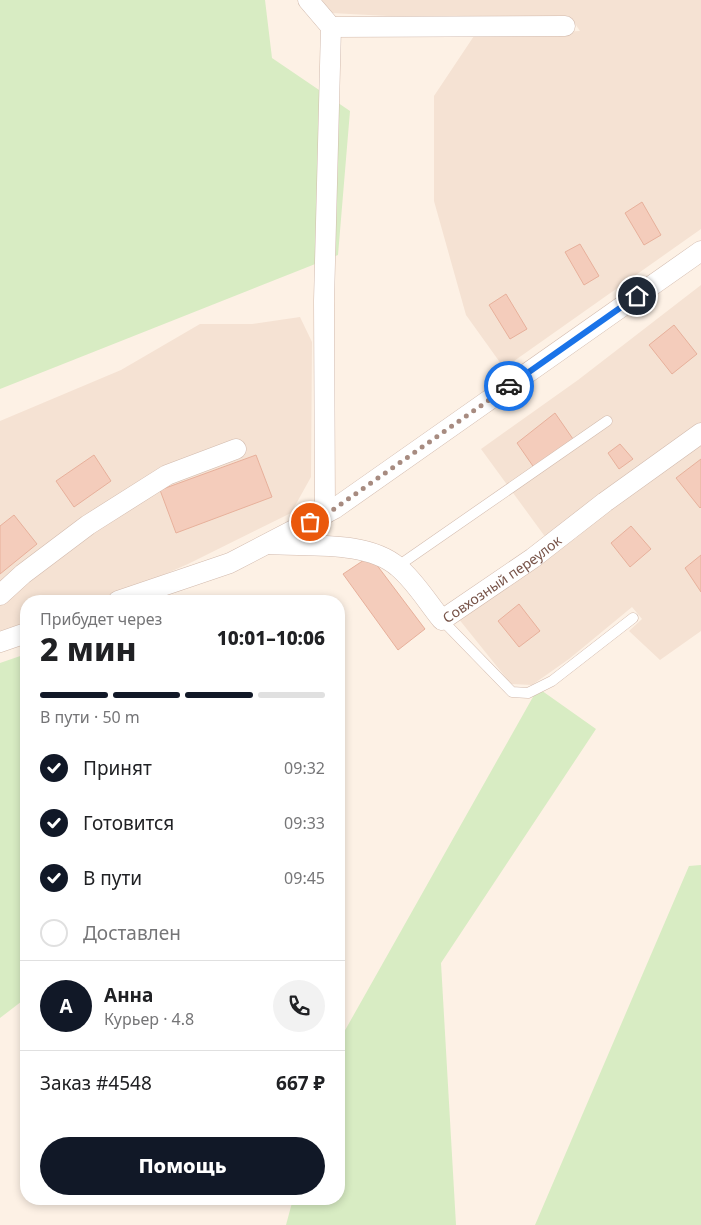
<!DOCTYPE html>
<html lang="ru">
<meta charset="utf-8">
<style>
:root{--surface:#fff;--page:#f2f2f2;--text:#202124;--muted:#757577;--line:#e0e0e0;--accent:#111827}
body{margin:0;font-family:"Noto Sans",sans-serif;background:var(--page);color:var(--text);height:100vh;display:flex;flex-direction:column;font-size:19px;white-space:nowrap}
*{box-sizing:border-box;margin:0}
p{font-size:16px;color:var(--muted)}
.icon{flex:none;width:28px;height:28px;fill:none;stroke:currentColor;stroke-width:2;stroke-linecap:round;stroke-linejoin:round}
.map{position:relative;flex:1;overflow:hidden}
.panel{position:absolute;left:20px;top:595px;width:325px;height:610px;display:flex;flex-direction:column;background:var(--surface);border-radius:20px;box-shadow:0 2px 8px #0003}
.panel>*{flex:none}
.pin{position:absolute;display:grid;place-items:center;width:42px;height:42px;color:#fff;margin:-21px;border:2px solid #fff;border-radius:50%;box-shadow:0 1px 5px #0007}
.courier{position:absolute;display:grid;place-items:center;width:50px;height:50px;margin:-25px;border:4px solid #1a73e8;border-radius:50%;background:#fff;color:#222;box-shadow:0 1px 6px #0007}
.overview em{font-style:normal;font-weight:800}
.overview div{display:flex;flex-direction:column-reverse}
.overview{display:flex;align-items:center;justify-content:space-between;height:85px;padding:0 20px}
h1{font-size:32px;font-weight:800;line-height:38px}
.bar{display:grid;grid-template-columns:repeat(4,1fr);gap:8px 5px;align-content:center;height:60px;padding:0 20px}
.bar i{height:6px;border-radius:4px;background:var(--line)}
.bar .active{background:var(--accent)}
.bar p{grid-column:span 4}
.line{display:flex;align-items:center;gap:12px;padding:0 20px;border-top:1px solid var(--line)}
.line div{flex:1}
.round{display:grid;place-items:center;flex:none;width:52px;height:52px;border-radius:26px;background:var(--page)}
ol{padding:0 20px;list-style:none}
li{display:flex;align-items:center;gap:15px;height:55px}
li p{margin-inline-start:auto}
li .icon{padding:5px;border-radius:50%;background:var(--accent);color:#fff;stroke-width:4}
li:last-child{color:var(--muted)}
li i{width:28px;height:28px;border:2px solid var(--line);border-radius:50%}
.primary-button{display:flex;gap:10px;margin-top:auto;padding:10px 20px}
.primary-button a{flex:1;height:58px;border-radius:30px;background:var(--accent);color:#fff;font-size:20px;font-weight:800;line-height:58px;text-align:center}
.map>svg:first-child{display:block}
.residential{fill:#f5e2d3}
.green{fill:#d8ecc3}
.building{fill:#f4ccbb;stroke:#e7b09b}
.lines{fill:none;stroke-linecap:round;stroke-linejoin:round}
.service-casing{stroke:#d2baad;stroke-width:11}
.minor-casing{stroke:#d2baad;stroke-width:21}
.service{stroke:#fff;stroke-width:10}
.minor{stroke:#fff;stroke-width:20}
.done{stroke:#a78b80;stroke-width:5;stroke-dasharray:0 9}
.route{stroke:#1a73e8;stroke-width:6}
.labels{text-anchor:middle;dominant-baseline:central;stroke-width:4;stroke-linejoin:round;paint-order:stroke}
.street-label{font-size:14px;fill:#785449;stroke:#fff6ec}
</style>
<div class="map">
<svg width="701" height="1225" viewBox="0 0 701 1225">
<rect width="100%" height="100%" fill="#fdf1e5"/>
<path class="residential" d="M322 0H701V229L504 368 466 315 434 201V96L474 36 580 31 572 19 426 18 331 13Z
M701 285V428L546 538 481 449 578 380Z
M300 317 312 342 311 477 291 513 188 564 104 601H26V636L0 647V421L121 370 200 324H252Z
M701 442V631L660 660 629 631 642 619 632 607 569 659 532 685 511 684 458 618 576 538 620 501Z"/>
<path class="green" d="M0 0H265L272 58 350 111 338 255 0 389Z
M26 654V998L0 1018V663Z
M538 688 596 729 441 963 456 1225H286L293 1199H339V1041Z
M701 865V1225H535L689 866Z"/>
<path class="building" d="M642 202 661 235 644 245 625 213Z
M580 244 599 276 584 285 565 252Z
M506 294 527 329 510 339 489 305Z
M674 325 697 354 672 374 649 345Z
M555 413 573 439 535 469 517 443Z
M620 444 633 459 619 469 608 453Z
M94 455 111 481 74 507 56 481Z
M256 455 272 497 176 533 160 490Z
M701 459V507L700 508 676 478Z
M14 515 37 544 0 574V526Z
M631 526 651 549 630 567 611 543Z
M701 555V592L685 568Z
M370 556 425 629 398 650 343 574Z
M519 604 540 631 519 647 498 621Z"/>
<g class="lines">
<g class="service-casing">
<path id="service" d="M398 566 607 421
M442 620 512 692 528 693 552 681 633 618"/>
</g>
<g class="minor-casing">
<g id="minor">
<path d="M308 0 331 27 324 301 325 514"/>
<path d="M331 27 565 26"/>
<path id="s1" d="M268 544C307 547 367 540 398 567 415 581 428 603 442 620L533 558 605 502 701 433"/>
<path d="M0 595 23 574 88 525 167 475 236 449"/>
<path d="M118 601 230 563 334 509 701 251"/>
<path d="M0 642 26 633"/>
</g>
</g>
<use href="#service" class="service"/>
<use href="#minor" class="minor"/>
</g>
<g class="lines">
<path class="done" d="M310 522 334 509 509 386"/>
<path class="route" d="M509 386 637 296"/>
</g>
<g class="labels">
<g class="street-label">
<text stroke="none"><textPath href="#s1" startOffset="276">Совхозный переулок</textPath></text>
</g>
</g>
</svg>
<div class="pin" style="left:310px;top:522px;background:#ea580c"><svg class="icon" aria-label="bag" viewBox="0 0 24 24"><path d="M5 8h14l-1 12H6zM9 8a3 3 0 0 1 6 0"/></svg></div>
<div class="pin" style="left:637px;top:296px;background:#1f2937"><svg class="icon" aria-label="home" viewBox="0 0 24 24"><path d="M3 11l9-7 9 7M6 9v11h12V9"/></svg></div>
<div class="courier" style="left:509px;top:386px"><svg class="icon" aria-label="car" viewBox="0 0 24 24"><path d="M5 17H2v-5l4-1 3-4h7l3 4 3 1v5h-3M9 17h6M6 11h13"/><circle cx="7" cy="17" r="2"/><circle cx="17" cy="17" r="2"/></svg></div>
<section class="panel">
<div class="overview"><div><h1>2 мин</h1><p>Прибудет через</p></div><em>10:01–10:06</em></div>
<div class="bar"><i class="active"></i><i class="active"></i><i class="active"></i><i></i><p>В пути · 50 m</p></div>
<ol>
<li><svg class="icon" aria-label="check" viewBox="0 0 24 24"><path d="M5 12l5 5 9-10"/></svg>Принят<p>09:32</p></li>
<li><svg class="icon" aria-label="check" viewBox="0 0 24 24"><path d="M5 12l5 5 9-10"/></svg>Готовится<p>09:33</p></li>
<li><svg class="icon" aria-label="check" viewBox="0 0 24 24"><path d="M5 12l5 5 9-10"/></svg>В пути<p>09:45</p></li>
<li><i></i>Доставлен</li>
</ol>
<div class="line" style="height:90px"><b class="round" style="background:var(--accent);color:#fff">А</b><div><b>Анна</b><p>Курьер · 4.8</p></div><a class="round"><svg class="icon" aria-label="phone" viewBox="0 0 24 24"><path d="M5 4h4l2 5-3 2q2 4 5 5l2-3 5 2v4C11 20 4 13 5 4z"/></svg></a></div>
<div class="line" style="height:65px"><div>Заказ #4548</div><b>667 ₽</b></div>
<div class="primary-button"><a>Помощь</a></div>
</section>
</div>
